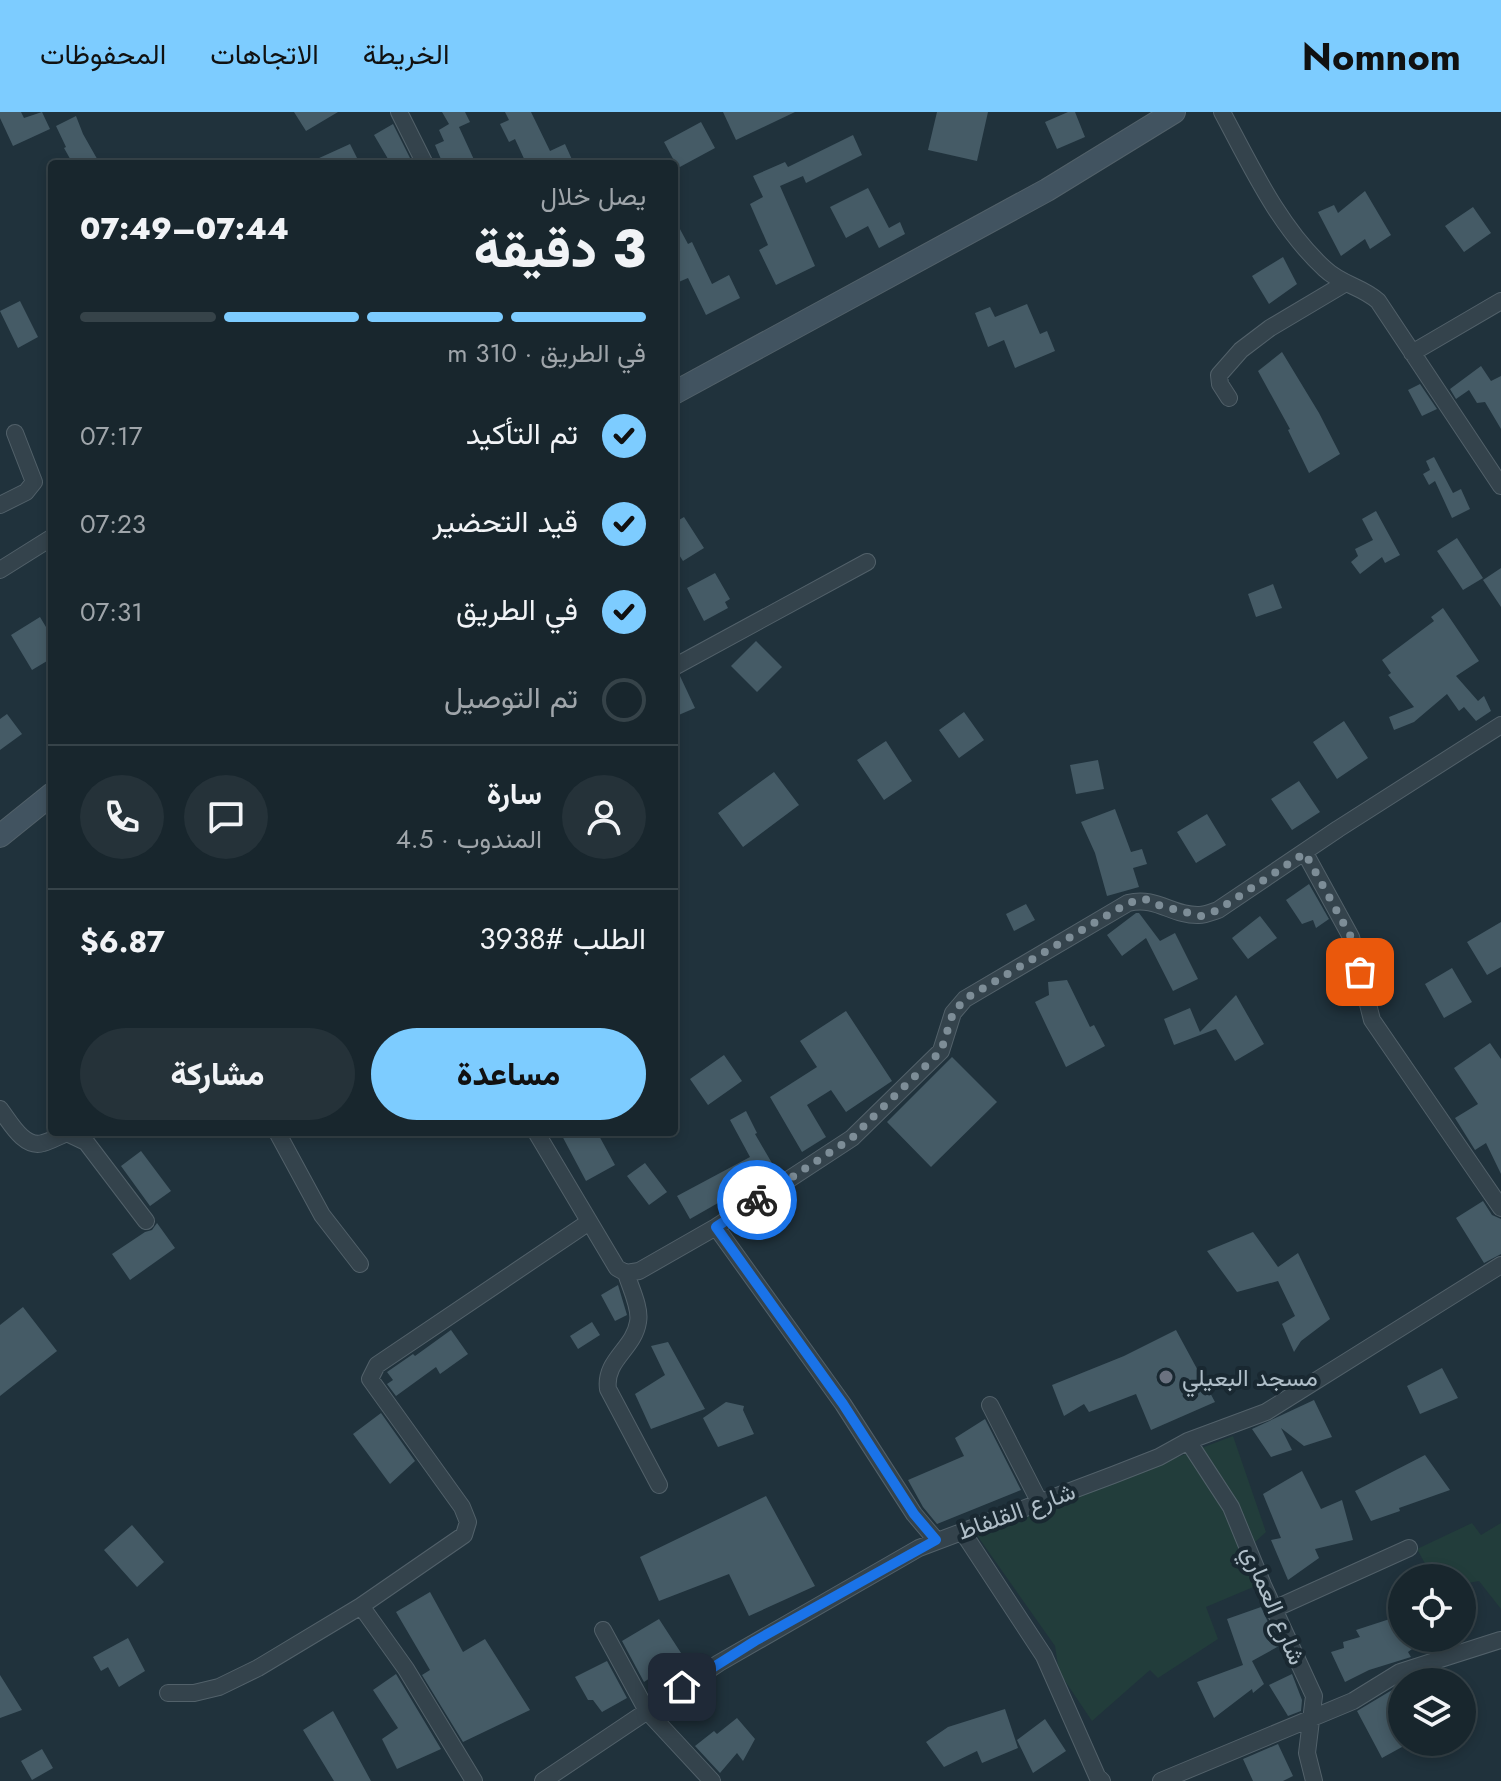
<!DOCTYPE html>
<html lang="ar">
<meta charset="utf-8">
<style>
:root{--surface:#18262d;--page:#253239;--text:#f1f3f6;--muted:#9fa5aa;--line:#364349;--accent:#7dccff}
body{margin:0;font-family:Jost,Vazirmatn,sans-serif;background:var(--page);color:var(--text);direction:rtl;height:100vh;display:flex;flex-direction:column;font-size:30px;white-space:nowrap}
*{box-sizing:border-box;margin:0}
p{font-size:26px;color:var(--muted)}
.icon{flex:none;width:44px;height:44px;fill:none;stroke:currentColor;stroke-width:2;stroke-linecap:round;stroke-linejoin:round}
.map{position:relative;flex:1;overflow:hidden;direction:ltr}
.side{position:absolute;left:48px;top:48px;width:630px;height:976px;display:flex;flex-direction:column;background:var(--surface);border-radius:8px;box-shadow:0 4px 12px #0003,0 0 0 2px var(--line);direction:rtl}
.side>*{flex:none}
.tools{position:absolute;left:1388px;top:1452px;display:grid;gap:16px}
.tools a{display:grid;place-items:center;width:88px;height:88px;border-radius:50%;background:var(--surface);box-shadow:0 4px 12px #0003,0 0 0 2px var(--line);font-size:40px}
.pin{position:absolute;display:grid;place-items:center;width:68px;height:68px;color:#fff;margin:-34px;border-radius:16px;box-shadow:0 4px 12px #0006}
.courier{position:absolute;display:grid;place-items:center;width:80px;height:80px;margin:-40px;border:6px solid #1a73e8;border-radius:50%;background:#fff;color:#222;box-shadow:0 2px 10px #0007}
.headline em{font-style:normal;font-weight:800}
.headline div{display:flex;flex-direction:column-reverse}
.headline{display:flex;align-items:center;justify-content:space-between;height:136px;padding:0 32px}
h1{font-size:52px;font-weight:800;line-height:60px}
.bar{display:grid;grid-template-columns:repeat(4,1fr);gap:12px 8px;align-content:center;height:96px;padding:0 32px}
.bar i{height:10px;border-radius:6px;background:var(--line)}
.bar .on{background:var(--accent)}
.bar p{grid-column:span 4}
.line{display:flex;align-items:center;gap:20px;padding:0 32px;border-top:2px solid var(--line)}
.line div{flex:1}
.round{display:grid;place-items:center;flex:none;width:84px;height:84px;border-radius:42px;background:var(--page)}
ol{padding:0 32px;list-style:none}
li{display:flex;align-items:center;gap:24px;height:88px}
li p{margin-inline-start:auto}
li .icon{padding:8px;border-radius:50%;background:var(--accent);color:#111;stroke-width:4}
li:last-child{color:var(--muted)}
li i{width:44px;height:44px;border:4px solid var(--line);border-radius:50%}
.button{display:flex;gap:16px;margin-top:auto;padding:16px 32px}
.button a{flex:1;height:92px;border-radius:48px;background:var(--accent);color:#111;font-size:32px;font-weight:800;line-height:92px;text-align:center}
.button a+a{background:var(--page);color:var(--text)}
header{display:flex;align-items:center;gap:48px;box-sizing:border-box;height:112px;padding:0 40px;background:var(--accent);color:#111}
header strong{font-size:38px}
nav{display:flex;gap:44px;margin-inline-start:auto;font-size:28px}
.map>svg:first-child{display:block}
.green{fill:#223d3b}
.building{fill:#455b66}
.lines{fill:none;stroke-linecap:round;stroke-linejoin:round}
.street-casing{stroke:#52616a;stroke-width:18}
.secondary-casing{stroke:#52616a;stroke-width:24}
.street{stroke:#34434c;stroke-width:16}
.secondary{stroke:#415360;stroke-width:22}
.done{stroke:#7d8d97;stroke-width:8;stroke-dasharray:0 14.4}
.route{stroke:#1a73e8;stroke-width:10}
.worship-dot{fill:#6b7280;stroke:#192831;stroke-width:3}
.labels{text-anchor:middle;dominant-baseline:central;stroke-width:8;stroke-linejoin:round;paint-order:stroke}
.poi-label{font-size:24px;fill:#afbec8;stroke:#192831;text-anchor:start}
.street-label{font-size:24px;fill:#afbec8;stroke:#192831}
</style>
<header>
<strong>Nomnom</strong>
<nav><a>الخريطة</a><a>الاتجاهات</a><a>المحفوظات</a></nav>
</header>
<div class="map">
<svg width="1501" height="1669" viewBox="0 0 1501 1669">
<rect width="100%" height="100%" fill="#20323c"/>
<path class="green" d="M1233 1324 1266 1420 1242 1442 1258 1473 1206 1495 1218 1527 1158 1566 1150 1558 1092 1609 1059 1560 1055 1534 976 1422Z
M1472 1411 1481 1423 1501 1411V1497L1479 1469 1462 1472V1466H1433L1417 1437Z"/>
<path class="building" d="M0 0H21L24 6 42 0 50 17 13 34 0 6Z
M294 0H338L306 19Z
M442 0H465L470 10 459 15 476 52H443L435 33 444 29 439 18 449 12Z
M505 0H531L550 39 565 32 574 52H524L526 51 515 27 509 30 500 12 509 8Z
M723 0H795L736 28Z
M937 0H988L977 49 928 38Z
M1068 0H1075L1085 25 1057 37 1045 10Z
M76 4 83 22 100 52H73L64 36 66 35 56 14Z
M701 10 715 36 678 56 664 30Z
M393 12 410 46 400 52H391L374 23Z
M853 23 862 43 806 71 803 64 780 74 815 154 776 173 759 138 768 133 750 92 763 85 753 64 785 50 788 55Z
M350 32 360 52H306Z
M868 76 889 116 900 110 905 122 879 136 868 114 846 126 830 95Z
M1365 79 1391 123 1370 137 1365 127 1341 144 1318 100 1334 93 1338 101Z
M1473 95 1491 121 1464 140 1445 114Z
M674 106 688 132 692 130 712 172 729 163 740 186 706 203 688 166 674 172Z
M1283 145 1297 172 1269 192 1252 164Z
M20 189 38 225 18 236 0 199Z
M1027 192 1040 222 1047 219 1055 239 1015 256 1004 228 988 235 975 201 990 195 995 205Z
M1282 240 1319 301 1340 342 1309 361 1288 318 1290 317 1258 259Z
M1481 254 1491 269 1501 264V317L1485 290 1477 291 1469 278 1456 287 1450 277Z
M1420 272 1437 297 1422 304 1408 278Z
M1434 345 1453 381 1461 377 1470 397 1452 406 1435 369 1429 373 1423 362 1430 358 1426 349Z
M1376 399 1400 443 1385 451 1382 445 1360 462 1351 450 1358 444 1355 437 1373 428 1362 407Z
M684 405 704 436 683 449 674 435V411Z
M1457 426 1483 466 1463 478 1437 439Z
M1501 456V495L1483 468Z
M715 461 730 487 725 490 728 496 704 509 687 476Z
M1273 472 1282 496 1256 505 1248 482Z
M1443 496 1479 549 1456 564 1478 589 1484 584 1491 599 1476 609 1464 595 1459 599 1447 582 1414 610 1394 618 1389 605 1414 595 1388 563 1391 561 1382 548 1434 509 1431 505Z
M40 505 52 525V546L32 558 11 523Z
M756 529 782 555 757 580 731 554Z
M680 564 695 596 674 605V566Z
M964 600 984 628 959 646 939 618Z
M7 602 22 622 0 638V607Z
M1344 609 1368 646 1337 667 1313 630Z
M886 629 912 669 884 688 857 648Z
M1098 648 1104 677 1076 682 1070 653Z
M774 660 799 693 743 735 718 701Z
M1299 669 1320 700 1292 718 1271 687Z
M1115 697 1131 740 1142 737 1147 752 1133 756 1139 775 1107 784 1095 741 1081 710Z
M1207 702 1226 733 1196 751 1177 720Z
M1309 772 1329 807 1316 816 1313 808 1302 812 1286 788Z
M1026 792 1035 808 1014 819 1006 802Z
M1136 801H1139L1160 829 1175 821 1198 867 1173 879 1146 826 1122 844 1107 823Z
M1260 804 1277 826 1248 847 1232 826Z
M1501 810V855L1487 863 1467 830Z
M1452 856 1472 890 1444 906 1425 872Z
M1067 868 1090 915 1094 913 1105 934 1066 955 1035 890 1049 883 1048 870Z
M1236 883 1264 932 1235 949 1216 917 1174 933 1164 907 1190 896 1200 920Z
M846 899 892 969 846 1000 831 978 807 993 826 1025 802 1040 770 985 817 955 800 929Z
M1490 931 1501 947V1062L1486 1031 1475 1038 1455 1006 1478 992 1454 956Z
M724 943 742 969 708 993 690 967Z
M952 945 997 990 931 1055 887 1010Z
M746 999 757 1021 755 1022 776 1058 690 1107 677 1084 750 1045 730 1008Z
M560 1020H597L615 1053 586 1069Z
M141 1039 171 1079 150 1094 121 1054Z
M645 1051 667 1080 649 1093 627 1064Z
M1483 1089 1492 1103 1501 1107V1142L1484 1151 1456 1106Z
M157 1111 175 1136 130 1168 112 1142 145 1120 152 1118Z
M1253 1120 1278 1155 1298 1141 1330 1207 1301 1229 1294 1240 1282 1212 1295 1204 1278 1169 1237 1180 1207 1139Z
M618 1173 627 1203 615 1209 601 1183Z
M23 1195 57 1239 0 1284V1213Z
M592 1210 600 1223 578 1237 570 1224Z
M451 1218 468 1242 440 1262 436 1255 396 1284 387 1272 393 1268 387 1260 413 1242 415 1244Z
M1176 1218 1215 1290 1151 1318 1136 1282 1089 1300 1084 1292 1064 1304 1052 1273 1124 1244Z
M668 1230 705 1297 651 1317 635 1282 665 1263 651 1234Z
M1442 1256 1458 1286 1420 1302 1407 1274Z
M1314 1288 1332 1325 1304 1334 1281 1316 1292 1338 1271 1345 1252 1317Z
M726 1290 744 1294 743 1298 754 1322 718 1335 703 1306Z
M381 1301 415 1349 390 1372 353 1322Z
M985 1307 1021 1378 937 1412 923 1395 908 1368 964 1344 955 1326Z
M1425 1343 1450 1378 1399 1396 1400 1399 1371 1409 1355 1379Z
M1302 1359 1321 1397 1342 1388 1353 1428 1315 1437 1319 1446 1288 1468 1271 1428 1281 1426 1263 1382Z
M766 1384 815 1474 749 1504 729 1462 659 1489 640 1445Z
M132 1413 164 1450 137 1475 104 1438Z
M430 1480 463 1540 485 1527 530 1598 463 1630 422 1563 430 1558 396 1500Z
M1261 1495 1279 1534 1252 1549 1264 1572 1253 1581 1252 1577 1214 1606 1197 1570 1243 1553 1227 1507Z
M1402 1503V1526H1427L1408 1540 1411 1545 1369 1558 1345 1570 1331 1540 1344 1536 1343 1530 1360 1525 1356 1518Z
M659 1507 683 1544 644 1570 622 1529Z
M128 1526 145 1559 119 1575 108 1555 101 1559 93 1545Z
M607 1549 627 1586 602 1600 593 1588H588L575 1565Z
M396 1562 441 1637 397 1657 382 1627 398 1616 373 1578Z
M1292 1562 1302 1588 1301 1599 1288 1604 1269 1573Z
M0 1563 22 1598 0 1606Z
M1402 1572V1635L1382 1646 1357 1599Z
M1005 1597 1018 1636 982 1651 977 1639 944 1655 926 1630 948 1615Z
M333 1599 371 1669H334L303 1618Z
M737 1606 755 1627 743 1649 737 1641 720 1661 695 1634 714 1619 717 1622Z
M1045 1607 1066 1639 1033 1661 1017 1628Z
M1278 1632 1293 1664 1283 1669H1253L1243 1647Z
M42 1637 53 1656 32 1668 21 1649Z"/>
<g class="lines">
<g class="street-casing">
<path id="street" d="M399 0 425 52
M1222 0C1251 54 1279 115 1325 157 1342 173 1361 174 1378 189L1501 374
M1412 241 1501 189
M1229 286 1220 272 1219 263 1241 238 1270 216 1344 172
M0 393 26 380 34 370 15 321
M0 458 51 426
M674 555 867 450
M1305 741 1351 825 1372 908 1501 1096
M0 997C10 1010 24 1037 43 1031 51 1029 59 1024 67 1021L86 1030 146 1109
M277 1020 322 1103 360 1152
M536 1020 617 1156 626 1161C630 1175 641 1196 638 1210 634 1237 604 1248 608 1277L659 1373
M716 1115 843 1292 914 1402 936 1428
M626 1161 639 1159 716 1115 852 1026 941 939 953 901 965 887 1128 791C1157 784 1172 804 1199 803 1205 803 1212 800 1218 798L1338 717 1501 613
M990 1293 1040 1391
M1188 1329 1231 1395 1263 1473 1314 1584 1307 1641 1314 1669
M962 1419 1044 1544 1097 1664 1102 1669
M1274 1497 1409 1436
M603 1518 647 1599 712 1669
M168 1581H194L219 1575 258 1556 361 1494
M474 1669 406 1557 361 1494 464 1423 468 1410 462 1395 370 1267 377 1253 589 1110
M543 1669 719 1551 919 1436 1113 1363 1159 1345 1188 1329 1266 1300 1501 1153
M1161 1669 1353 1589 1400 1560 1500 1528"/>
</g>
<g class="secondary-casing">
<path id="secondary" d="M674 281 1047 78 1174 0
M0 724 52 682"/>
</g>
<use href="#street" class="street"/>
<use href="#secondary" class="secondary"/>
</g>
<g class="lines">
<path class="done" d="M757 1088 852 1026 874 1004 941 939 953 901 965 887 1128 791 1145 787 1158 793 1201 804 1218 798 1305 741 1351 825 1360 860"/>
<path class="route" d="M682 1575 755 1529 936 1428 914 1402 843 1292 716 1115 757 1088"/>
</g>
<circle class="worship-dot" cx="1166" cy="1265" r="8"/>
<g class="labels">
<g class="poi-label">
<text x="1182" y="1265">مسجد البعيلي</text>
</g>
<g class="street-label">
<text transform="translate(1016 1399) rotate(-20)">شارع القلفاط</text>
<text transform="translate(1274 1493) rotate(67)">شارع العماري</text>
</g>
</g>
</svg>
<div class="tools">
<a><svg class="icon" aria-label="locate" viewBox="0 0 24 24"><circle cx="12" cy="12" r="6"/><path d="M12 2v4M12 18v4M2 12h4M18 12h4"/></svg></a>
<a><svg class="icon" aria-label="layers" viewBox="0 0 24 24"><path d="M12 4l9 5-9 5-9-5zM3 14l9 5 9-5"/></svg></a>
</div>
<div class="pin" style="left:1360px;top:860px;background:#ea580c"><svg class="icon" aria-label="bag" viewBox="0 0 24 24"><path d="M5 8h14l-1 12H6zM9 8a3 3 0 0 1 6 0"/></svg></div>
<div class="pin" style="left:682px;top:1575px;background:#1f2937"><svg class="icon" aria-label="home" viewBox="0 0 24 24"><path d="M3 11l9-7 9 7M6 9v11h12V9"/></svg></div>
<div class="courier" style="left:757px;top:1088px"><svg class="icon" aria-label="bike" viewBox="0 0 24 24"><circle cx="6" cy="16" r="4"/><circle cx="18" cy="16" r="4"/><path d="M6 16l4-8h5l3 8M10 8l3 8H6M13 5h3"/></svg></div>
<section class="side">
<div class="headline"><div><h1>3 دقيقة</h1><p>يصل خلال</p></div><em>07:44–07:49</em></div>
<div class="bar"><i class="on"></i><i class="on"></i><i class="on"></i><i></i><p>في الطريق · 310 m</p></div>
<ol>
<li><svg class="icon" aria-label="check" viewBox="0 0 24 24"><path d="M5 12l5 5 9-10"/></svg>تم التأكيد<p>07:17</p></li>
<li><svg class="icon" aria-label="check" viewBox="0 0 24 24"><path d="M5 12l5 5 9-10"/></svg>قيد التحضير<p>07:23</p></li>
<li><svg class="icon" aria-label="check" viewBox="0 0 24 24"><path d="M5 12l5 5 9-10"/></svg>في الطريق<p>07:31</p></li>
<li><i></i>تم التوصيل</li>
</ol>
<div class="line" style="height:144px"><a class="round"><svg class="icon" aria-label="person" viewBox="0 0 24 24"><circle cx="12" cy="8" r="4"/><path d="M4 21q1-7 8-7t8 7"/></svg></a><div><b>سارة</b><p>المندوب · 4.5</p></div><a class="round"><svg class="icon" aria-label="chat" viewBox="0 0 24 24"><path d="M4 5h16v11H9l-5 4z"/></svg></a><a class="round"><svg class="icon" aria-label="phone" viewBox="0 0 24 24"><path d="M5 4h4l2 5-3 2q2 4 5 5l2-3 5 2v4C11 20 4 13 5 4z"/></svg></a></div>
<div class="line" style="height:104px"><div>الطلب #3938</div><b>$6.87</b></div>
<div class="button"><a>مساعدة</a><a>مشاركة</a></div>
</section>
</div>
